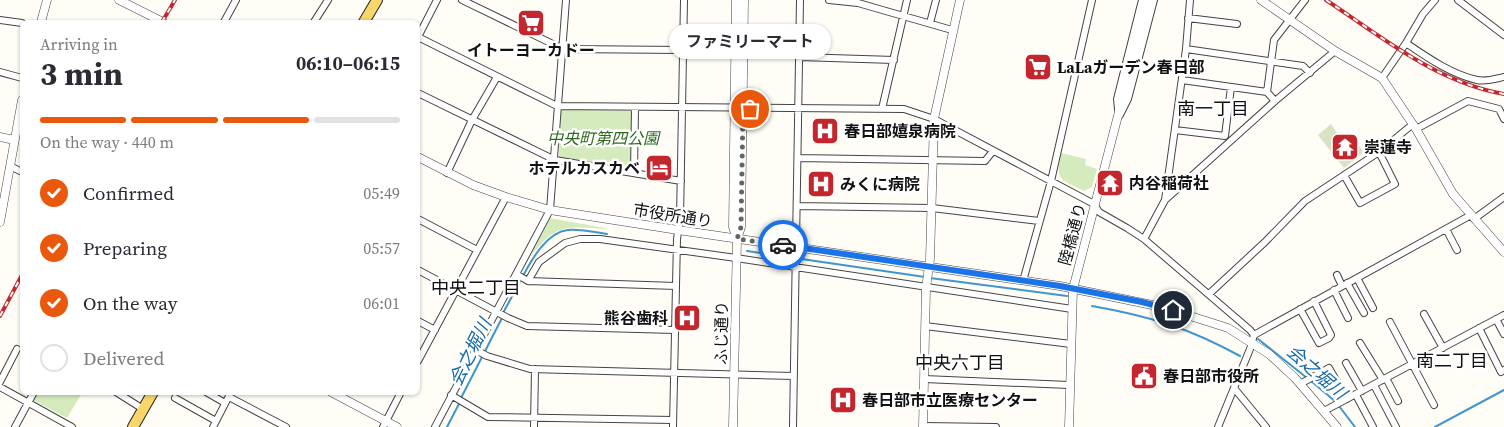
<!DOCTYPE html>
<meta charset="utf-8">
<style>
:root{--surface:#fff;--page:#f2f2f3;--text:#2b2b33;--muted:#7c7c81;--line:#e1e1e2;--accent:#ea580c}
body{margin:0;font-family:"Source Serif 4","Noto Sans JP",serif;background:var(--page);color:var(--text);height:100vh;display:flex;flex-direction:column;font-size:19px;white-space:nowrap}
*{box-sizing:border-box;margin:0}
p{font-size:16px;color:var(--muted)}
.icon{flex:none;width:28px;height:28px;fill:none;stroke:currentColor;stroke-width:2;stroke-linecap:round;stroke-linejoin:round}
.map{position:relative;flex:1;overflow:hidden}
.drawer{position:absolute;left:20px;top:20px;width:400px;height:375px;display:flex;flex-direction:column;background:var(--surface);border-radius:8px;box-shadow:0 1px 4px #0004}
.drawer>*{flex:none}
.pin{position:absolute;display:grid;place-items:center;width:42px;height:42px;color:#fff;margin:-21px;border:2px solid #fff;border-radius:50%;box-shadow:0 1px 5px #0007}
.courier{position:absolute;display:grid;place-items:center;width:50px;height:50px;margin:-25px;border:4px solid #1a73e8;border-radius:50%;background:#fff;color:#222;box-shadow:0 1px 6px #0007}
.bubble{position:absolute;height:35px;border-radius:18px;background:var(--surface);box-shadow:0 1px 4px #0004;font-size:16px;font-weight:700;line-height:35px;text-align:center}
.summary em{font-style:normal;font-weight:700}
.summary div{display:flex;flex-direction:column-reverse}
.summary{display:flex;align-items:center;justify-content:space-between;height:85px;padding:0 20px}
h1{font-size:32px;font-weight:700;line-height:38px}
.bar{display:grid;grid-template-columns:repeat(4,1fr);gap:8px 5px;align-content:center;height:60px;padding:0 20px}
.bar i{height:6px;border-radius:4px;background:var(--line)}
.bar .current{background:var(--accent)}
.bar p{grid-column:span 4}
ol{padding:0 20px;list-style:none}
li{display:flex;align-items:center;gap:15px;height:55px}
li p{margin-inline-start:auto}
li .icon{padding:5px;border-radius:50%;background:var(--accent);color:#fff;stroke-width:4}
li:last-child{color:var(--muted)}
li i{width:28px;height:28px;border:2px solid var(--line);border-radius:50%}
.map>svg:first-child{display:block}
.green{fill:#d5ebbd}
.cemetery{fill:#d9e3c4}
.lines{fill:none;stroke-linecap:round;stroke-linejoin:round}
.stream{stroke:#3f96cf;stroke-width:2}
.minor-casing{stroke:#444;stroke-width:8}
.tertiary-casing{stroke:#444;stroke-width:9}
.primary-casing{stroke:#222;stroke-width:12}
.minor{stroke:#fff;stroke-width:6}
.tertiary{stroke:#fff;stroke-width:8}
.primary{stroke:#f9d66b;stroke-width:10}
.rail-casing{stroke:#c4262e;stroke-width:4}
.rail{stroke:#fff;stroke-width:2;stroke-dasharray:5.5;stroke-linecap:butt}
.done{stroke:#646461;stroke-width:5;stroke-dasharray:0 9}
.route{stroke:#1a73e8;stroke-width:6}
.labels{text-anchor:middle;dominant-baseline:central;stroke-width:5;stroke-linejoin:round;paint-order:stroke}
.poi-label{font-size:16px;font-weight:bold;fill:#111;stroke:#fff;text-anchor:start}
.park-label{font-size:16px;font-style:italic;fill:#2f6b1f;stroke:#fff}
.street-label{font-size:16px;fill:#111;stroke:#fff}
.neighbourhood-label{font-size:18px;fill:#111;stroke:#fff}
.water-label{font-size:18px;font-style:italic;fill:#1768a6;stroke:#fff}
</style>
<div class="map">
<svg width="1504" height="427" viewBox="0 0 1504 427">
<rect width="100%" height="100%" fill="#fffdf5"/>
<path class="green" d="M560 109 634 111 633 172 559 158Z
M1061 153 1086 159 1085 165 1097 169 1092 187 1084 191C1060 179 1055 181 1061 153Z
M550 218 610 229C593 229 569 224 554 233 545 238 538 248 531 255Z
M37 393H82L67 418 33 400Z"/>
<path class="cemetery" d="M1331 124 1339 136 1331 143 1342 157 1359 146 1364 152 1344 168 1318 135Z"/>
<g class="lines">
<path class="stream" d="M747 251 925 277
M523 276C532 259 547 232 568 230 580 229 594 232 607 234
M930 278 1067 296
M1092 306C1149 316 1189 328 1240 356
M503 313 521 280
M1258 339 1307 378
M1311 381 1336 402
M461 398 502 318
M1339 406 1355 427
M447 427 460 402
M1435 427 1504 390"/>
<g class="minor-casing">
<path id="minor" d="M437 0 418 37 557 106 904 109 934 119 1094 204 1099 212 1127 228 1144 239 1250 330 1254 335
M462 0 563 49 683 50
M829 0 858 3 952 30
M1458 0 1504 35
M1188 18 1237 24
M0 20 22 23
M224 22 236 0
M314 22 328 0
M930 23 936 0
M1406 43C1428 58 1451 74 1477 80 1485 82 1495 79 1504 77
M1186 49 1303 66 1310 73
M799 57 894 60
M0 72 22 78
M1382 78 1406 43 1423 14 1435 0
M1182 80 1267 92 1275 101
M1267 92 1274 40 1305 0
M418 93 555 160 681 181
M882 109 907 0
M1118 109 1117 99 1142 0
M1120 115 1128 99 1154 0
M1416 129 1468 101 1499 109 1504 119
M1175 130 1225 136 1231 87
M798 158 985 161 993 151
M10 166 22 172
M447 173 472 120 497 77
M634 173 635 108
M1344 175 1360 203 1395 184 1379 152
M1165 200 1275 101 1335 51
M797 206 932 208 1039 221
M418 219 477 250
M1474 219 1504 197
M1446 229 1457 250
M1144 239 1165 200 1186 49 1190 0
M418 270 508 318 527 326 675 330
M516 274 528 281 676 286
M1337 275 1342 286
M1357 278 1373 308
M528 281 539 262 565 243 580 239H600L736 258 1072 309
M1023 281 1051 181 1092 0
M1347 283 1364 313
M1334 290 1348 318
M1209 294 1265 242 1305 201 1379 152 1413 124
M1300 309 1319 343 1329 338 1331 335 1314 301
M1424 314 1443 348
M1496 319 1504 334
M418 321 435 330
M1390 322 1434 405
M925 326 1071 344
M1479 328 1501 372 1504 370
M1360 343 1383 380
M476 350 487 356 530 369 794 376
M418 361 506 197
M1346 363 1362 391
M1386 378 1398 401
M924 379 1069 385
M0 382 17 349
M1300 384 1329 368 1347 399
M1374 385 1396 427
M0 387 72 427
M1234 388 1266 427
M116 392 143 409
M206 392 225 403
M451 395 488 417 673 420
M1356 395 1373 427
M229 397 286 427
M175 398 216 421
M1324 411 1504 315
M923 426 996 427
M15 427 34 392
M213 427 231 392
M383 427 401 392
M435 427 550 210 566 0
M534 427 535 369
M673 427 677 239 680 219 684 0
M793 427 800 0
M1218 427 1250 349 1254 335 1471 215"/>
</g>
<g class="tertiary-casing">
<path id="tertiary" d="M119 0 163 22
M736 0 733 227 737 239
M1261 0 1335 51 1382 78 1416 129 1453 194 1504 252
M41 22 47 0
M0 137 14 140
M418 157 473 185 506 197 550 210 678 230 1060 286 1162 307 1228 328 1269 354 1295 378 1337 427
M0 222 22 100
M331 392 397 427
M733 427 737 239 741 227 744 0
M923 427 926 288 930 259 934 119 960 0
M1069 427 1073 289 1148 0"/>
</g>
<g class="primary-casing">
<path id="primary" d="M364 22 377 0
M133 427 153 392"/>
</g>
<use href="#minor" class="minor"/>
<use href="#tertiary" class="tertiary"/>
<use href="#primary" class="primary"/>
<g class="rail-casing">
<path id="rail" d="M1326 0C1382 37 1436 82 1504 94
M162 22 175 0
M0 316 22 275"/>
</g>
<use href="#rail" class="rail"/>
</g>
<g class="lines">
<path class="done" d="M750 109H743L741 227 737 239 783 245"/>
<path class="route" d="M783 245 1060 286 1142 302 1173 310"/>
</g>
<defs>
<g id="supermarket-square" transform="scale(1.4375)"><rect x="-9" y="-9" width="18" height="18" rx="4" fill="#c4262e" stroke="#fff"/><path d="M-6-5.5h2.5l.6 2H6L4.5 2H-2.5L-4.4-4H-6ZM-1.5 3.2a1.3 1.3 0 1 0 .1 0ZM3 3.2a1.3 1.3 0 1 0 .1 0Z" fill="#fff"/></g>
<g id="hospital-square" transform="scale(1.4375)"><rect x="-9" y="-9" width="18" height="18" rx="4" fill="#c4262e" stroke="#fff"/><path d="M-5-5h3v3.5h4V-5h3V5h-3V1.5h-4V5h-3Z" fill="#fff"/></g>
<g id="temple-square" transform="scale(1.4375)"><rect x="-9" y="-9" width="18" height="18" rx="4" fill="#c4262e" stroke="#fff"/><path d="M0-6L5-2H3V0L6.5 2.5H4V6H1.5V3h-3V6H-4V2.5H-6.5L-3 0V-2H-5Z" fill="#fff"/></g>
<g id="hotel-square" transform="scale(1.4375)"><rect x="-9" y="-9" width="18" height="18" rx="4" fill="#c4262e" stroke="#fff"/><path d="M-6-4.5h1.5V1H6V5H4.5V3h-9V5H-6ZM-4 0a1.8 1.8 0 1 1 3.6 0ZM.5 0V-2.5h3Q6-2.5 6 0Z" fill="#fff"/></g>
<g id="civic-square" transform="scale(1.4375)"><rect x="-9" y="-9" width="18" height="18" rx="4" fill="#c4262e" stroke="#fff"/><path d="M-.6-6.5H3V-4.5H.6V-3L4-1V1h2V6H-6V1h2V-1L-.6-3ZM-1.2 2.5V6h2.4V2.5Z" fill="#fff"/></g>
</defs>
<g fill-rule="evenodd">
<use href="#supermarket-square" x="531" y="23"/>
<use href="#supermarket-square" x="1038" y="67"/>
<use href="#hospital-square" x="825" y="131"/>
<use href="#temple-square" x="1345" y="147"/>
<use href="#hotel-square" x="659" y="168"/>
<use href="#temple-square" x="1110" y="183"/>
<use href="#hospital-square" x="821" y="184"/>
<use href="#hospital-square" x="687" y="318"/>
<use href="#civic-square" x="1144" y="376"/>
<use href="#hospital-square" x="843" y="400"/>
</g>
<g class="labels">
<g class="poi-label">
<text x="531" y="50" text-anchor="middle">イトーヨーカドー</text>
<text x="1057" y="67">LaLaガーデン春日部</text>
<text x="844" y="131">春日部嬉泉病院</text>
<text x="1364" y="147">崇蓮寺</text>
<text x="640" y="168" text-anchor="end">ホテルカスカベ</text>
<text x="1129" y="183">内谷稲荷社</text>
<text x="840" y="184">みくに病院</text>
<text x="668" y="318" text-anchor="end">熊谷歯科</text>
<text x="1163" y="376">春日部市役所</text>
<text x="862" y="400">春日部市立医療センター</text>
</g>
<g class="park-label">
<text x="603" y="138">中央町第四公園</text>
</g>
<g class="street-label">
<text transform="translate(673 215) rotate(9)">市役所通り</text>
<text transform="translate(1072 234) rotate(-75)">陸橋通り</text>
<text transform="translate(721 333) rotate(-89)">ふじ通り</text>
</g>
<g class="neighbourhood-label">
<text x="1213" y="108">南一丁目</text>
<text x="476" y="287">中央二丁目</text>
<text x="1452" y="360">南二丁目</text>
<text x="960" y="362">中央六丁目</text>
</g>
<g class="water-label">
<text transform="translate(470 352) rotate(-64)">会之堀川</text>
<text transform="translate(1317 372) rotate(41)">会之堀川</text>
</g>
</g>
</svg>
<div class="pin" style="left:750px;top:109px;background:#ea580c"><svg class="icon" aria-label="bag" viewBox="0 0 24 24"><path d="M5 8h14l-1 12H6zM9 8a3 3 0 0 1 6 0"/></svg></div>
<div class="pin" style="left:1173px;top:310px;background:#1f2937"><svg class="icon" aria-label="home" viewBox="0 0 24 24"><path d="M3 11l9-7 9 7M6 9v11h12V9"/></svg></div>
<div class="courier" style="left:783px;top:245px"><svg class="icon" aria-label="car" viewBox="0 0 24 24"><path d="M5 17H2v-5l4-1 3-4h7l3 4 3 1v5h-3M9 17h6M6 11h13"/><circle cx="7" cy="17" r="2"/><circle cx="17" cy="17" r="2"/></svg></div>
<div class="bubble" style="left:669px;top:24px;width:162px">ファミリーマート</div>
<section class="drawer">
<div class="summary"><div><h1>3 min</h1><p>Arriving in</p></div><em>06:10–06:15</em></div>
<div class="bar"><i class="current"></i><i class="current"></i><i class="current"></i><i></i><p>On the way · 440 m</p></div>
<ol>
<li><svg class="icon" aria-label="check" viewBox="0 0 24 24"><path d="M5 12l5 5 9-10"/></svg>Confirmed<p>05:49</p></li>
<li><svg class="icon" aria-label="check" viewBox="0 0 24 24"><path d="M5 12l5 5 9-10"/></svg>Preparing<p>05:57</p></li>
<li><svg class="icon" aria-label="check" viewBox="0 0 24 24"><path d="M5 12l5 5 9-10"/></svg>On the way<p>06:01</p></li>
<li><i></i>Delivered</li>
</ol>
</section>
</div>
